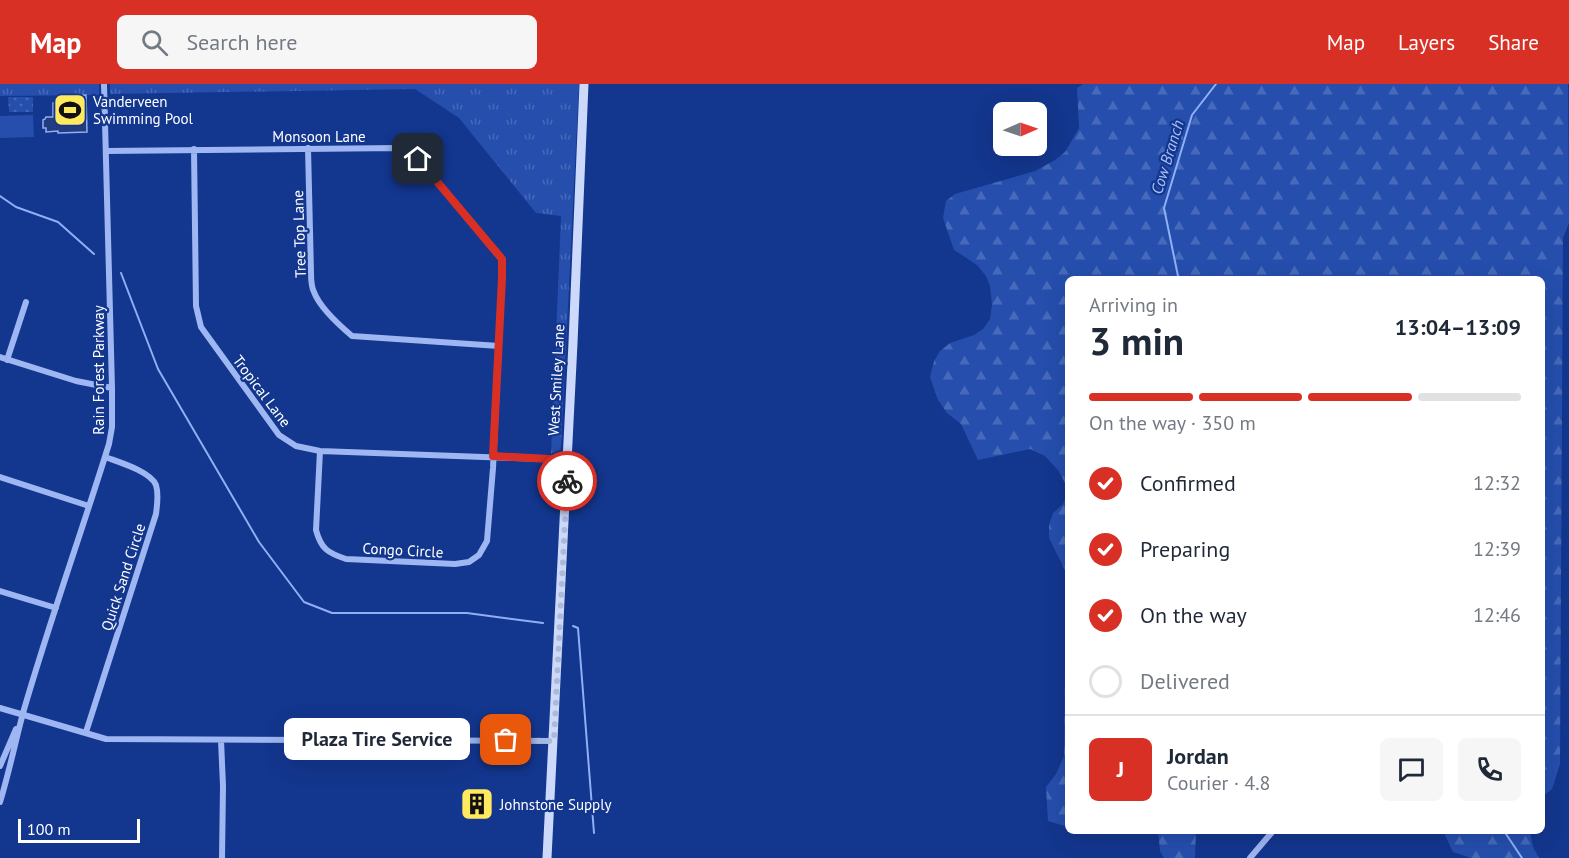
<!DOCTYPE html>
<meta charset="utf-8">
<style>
:root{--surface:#fff;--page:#f6f6f7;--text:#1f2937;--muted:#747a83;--line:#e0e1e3;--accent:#d93025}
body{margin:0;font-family:"PT Sans",sans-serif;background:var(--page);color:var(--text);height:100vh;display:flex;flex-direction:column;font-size:22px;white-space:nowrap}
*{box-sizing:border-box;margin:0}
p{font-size:20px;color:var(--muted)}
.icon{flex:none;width:33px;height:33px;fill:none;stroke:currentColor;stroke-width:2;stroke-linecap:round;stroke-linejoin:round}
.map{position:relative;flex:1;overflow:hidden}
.sheet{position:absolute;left:1065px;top:192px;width:480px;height:558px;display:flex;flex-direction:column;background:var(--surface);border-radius:9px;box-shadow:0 6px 24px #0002}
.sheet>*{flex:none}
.needle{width:39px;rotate:88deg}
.fabs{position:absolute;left:993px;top:18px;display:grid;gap:12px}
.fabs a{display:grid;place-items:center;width:54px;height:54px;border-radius:9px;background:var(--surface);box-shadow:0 6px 24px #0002;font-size:30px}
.scale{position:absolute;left:18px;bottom:15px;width:122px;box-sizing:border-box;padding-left:6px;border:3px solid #fff;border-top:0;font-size:16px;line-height:21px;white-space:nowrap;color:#fff;-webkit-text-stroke:4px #13368e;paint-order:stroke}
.pin{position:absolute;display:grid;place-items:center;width:51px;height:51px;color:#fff;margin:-26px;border-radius:12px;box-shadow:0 3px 9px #0006}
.courier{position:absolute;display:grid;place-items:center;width:60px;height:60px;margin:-30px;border:4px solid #d93025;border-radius:50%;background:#fff;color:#222;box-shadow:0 2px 8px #0007}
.bubble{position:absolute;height:42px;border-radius:9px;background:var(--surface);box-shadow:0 6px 24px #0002;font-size:20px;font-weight:700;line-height:42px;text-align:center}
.head em{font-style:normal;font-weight:700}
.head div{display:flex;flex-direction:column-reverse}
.head{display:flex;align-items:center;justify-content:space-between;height:102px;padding:0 24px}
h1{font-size:39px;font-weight:700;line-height:45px}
.bar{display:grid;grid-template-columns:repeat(4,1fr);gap:9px 6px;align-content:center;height:72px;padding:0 24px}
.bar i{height:8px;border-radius:4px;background:var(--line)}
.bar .selected{background:var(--accent)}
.bar p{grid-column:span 4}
.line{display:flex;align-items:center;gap:15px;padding:0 24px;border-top:2px solid var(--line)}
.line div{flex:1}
.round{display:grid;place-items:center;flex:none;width:63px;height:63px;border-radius:9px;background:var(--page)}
ol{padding:0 24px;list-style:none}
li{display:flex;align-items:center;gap:18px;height:66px}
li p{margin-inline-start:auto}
li .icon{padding:6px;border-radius:50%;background:var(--accent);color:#fff;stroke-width:4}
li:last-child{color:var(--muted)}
li i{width:33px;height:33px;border:3px solid var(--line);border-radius:50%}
header{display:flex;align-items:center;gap:36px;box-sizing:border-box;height:84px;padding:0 30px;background:var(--accent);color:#fff}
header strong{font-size:28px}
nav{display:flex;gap:33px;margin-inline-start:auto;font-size:21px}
.search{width:420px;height:54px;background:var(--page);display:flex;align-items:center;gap:15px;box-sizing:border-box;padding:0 21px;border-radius:9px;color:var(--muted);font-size:22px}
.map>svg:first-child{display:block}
.grass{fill:url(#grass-tufts)}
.forest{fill:url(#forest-firs)}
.park{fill:url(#park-dots)}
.pitch{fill:#254ead}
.water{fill:#223c7f;stroke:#90aff4;stroke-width:1.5}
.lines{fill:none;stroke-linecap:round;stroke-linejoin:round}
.stream{stroke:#90aff4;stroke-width:2}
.street{stroke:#9eb6f1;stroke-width:6}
.secondary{stroke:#ccd9fb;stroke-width:9}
.done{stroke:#acb9d7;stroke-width:6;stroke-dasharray:0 10.8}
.route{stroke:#d93025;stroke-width:8}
.labels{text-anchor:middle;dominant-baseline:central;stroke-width:4.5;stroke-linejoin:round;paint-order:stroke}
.poi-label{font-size:15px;fill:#fff;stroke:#13368e;text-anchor:start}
.street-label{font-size:15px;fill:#fff;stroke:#13368e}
.water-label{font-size:16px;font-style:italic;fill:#aac1f8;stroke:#13368e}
</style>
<header>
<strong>Map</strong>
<div class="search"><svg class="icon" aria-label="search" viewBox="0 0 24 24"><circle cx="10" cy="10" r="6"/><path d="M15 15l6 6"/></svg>Search here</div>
<nav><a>Map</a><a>Layers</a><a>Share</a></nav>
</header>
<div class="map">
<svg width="1569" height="774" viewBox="0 0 1569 774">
<defs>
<pattern id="grass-tufts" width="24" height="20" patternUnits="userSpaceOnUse" patternTransform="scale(1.5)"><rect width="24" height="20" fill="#254ead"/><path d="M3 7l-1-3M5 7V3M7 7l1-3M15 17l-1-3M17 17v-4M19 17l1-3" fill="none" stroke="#4669b9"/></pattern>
<pattern id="forest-firs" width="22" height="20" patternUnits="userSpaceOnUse" patternTransform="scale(1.5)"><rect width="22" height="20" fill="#254ead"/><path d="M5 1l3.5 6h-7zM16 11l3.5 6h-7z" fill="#4669b9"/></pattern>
<pattern id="park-dots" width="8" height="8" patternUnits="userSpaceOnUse" patternTransform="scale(1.5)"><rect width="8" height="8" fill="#254ead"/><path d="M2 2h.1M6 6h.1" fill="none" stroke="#4669b9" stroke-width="1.8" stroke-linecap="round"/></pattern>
</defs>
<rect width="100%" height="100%" fill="#13368e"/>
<path class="grass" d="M0 0H99V11L0 12Z
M110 0H579L561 362 560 366 551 370 561 132 536 129 459 34 415 5 110 10Z"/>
<path class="forest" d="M1083 0H1568L1569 139 1563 154 1560 680 1552 705 1542 713V195H1068V743L1048 737 1046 703 1056 690 1064 672 1066 488 1049 454V441L1053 429 1062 421 1067 412 1065 399 1058 386 1045 372 1030 365 978 376 961 340 947 329 938 316 930 293 934 277 940 267 950 259 974 251 983 245 990 235 992 221 990 202 986 192 977 181 954 166 943 134 946 117 955 110 1035 87 1055 76 1065 68 1079 44 1077 4Z
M1158 747H1196L1195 774H1164L1160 767Z
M1443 747H1530L1533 763 1539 774H1471L1453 768Z"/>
<path class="park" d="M8 13H33V28H9Z"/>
<path class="pitch" d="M33 31 34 53 0 54V32Z"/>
<path class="water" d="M86 11 87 48 58 49V47L46 48V44H43V36L45 35 46 33H53V19H64V12Z"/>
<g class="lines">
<path class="stream" d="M0 112 16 123 58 138 94 170
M121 189 158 285 259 458 304 518 332 529H467L543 539
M1181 195 1178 192 1164 124 1192 31 1216 0
M573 542 578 544 594 749
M1504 747 1522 774"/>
<path class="street" d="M308 64 311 189C311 195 311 202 314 208 320 224 339 241 352 252L499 262
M194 65 196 222 201 243 279 351 296 362 320 367 568 376
M106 67 398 64 418 75 502 175V194L493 384 487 457 479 471 469 478 455 480 346 475C328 469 321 465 316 446L320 367
M0 273 76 297 112 304
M7 276 26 218
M0 393 89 422
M0 507 56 524
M0 624 106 655 554 657
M86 648 156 430C157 421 159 411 156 401 150 387 118 378 105 373
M221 656 223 702 222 774
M0 682 16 645
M0 718C9 689 15 659 23 629 49 539 81 450 109 360L112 343V304L104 0
M1250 774 1273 747"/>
<path class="secondary" d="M547 774 573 259 584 0"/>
</g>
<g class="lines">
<path class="done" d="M506 656 554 657 567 397"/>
<path class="route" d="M418 75 502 175V194L493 372 568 376 567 397"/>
</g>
<defs>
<g id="stadium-square" transform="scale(1.725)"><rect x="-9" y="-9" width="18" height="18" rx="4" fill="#ffe95e" stroke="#13368e"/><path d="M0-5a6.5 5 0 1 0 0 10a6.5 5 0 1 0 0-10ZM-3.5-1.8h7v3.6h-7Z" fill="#111"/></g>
<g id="building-square" transform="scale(1.725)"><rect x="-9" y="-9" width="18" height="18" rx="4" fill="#ffe95e" stroke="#13368e"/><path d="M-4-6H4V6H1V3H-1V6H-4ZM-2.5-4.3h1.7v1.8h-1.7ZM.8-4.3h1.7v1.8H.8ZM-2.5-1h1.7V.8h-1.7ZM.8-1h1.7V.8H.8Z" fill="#111"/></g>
</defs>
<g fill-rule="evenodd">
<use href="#stadium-square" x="70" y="26"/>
<use href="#building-square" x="477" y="720"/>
</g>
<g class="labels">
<g class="poi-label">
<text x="93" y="17">Vanderveen<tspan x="93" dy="17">Swimming Pool</tspan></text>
<text x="500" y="720">Johnstone Supply</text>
</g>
<g class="street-label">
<text x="319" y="52">Monsoon Lane</text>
<text transform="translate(299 150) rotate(-92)">Tree Top Lane</text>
<text transform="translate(98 286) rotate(-90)">Rain Forest Parkway</text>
<text transform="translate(556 296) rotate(-87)">West Smiley Lane</text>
<text transform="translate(262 307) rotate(53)">Tropical Lane</text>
<text transform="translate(403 466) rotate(3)">Congo Circle</text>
<text transform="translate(123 493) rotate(-72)">Quick Sand Circle</text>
</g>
<g class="water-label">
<text transform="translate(1167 73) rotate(-73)">Cow Branch</text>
</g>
</g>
</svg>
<div class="fabs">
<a><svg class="needle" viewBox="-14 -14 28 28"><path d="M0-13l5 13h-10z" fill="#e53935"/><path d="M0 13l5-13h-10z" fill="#747a83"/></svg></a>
</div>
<div class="scale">100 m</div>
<div class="pin" style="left:506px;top:656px;background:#ea580c"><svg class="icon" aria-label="bag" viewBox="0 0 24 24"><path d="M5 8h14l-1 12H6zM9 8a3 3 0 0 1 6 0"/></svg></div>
<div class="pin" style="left:418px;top:75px;background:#1f2937"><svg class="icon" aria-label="home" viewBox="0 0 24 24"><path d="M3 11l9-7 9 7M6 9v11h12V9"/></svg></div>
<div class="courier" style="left:567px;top:397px"><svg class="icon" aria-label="bike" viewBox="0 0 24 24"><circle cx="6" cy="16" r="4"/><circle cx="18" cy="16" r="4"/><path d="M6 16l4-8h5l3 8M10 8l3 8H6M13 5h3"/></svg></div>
<div class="bubble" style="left:284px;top:634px;width:186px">Plaza Tire Service</div>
<section class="sheet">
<div class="head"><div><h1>3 min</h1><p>Arriving in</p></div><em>13:04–13:09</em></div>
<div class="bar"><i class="selected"></i><i class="selected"></i><i class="selected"></i><i></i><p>On the way · 350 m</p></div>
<ol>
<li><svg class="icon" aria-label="check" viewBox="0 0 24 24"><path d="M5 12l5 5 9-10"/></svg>Confirmed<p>12:32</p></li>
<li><svg class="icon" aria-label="check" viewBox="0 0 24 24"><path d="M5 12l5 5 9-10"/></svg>Preparing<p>12:39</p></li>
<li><svg class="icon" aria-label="check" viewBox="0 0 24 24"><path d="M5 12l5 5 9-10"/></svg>On the way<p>12:46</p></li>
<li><i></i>Delivered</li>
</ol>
<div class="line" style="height:108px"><b class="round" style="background:var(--accent);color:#fff">J</b><div><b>Jordan</b><p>Courier · 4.8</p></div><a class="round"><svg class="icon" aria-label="chat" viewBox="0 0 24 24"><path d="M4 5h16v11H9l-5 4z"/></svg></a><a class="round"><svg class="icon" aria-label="phone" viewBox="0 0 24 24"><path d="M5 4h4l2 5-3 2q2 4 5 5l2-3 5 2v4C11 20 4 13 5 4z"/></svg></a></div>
</section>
</div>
